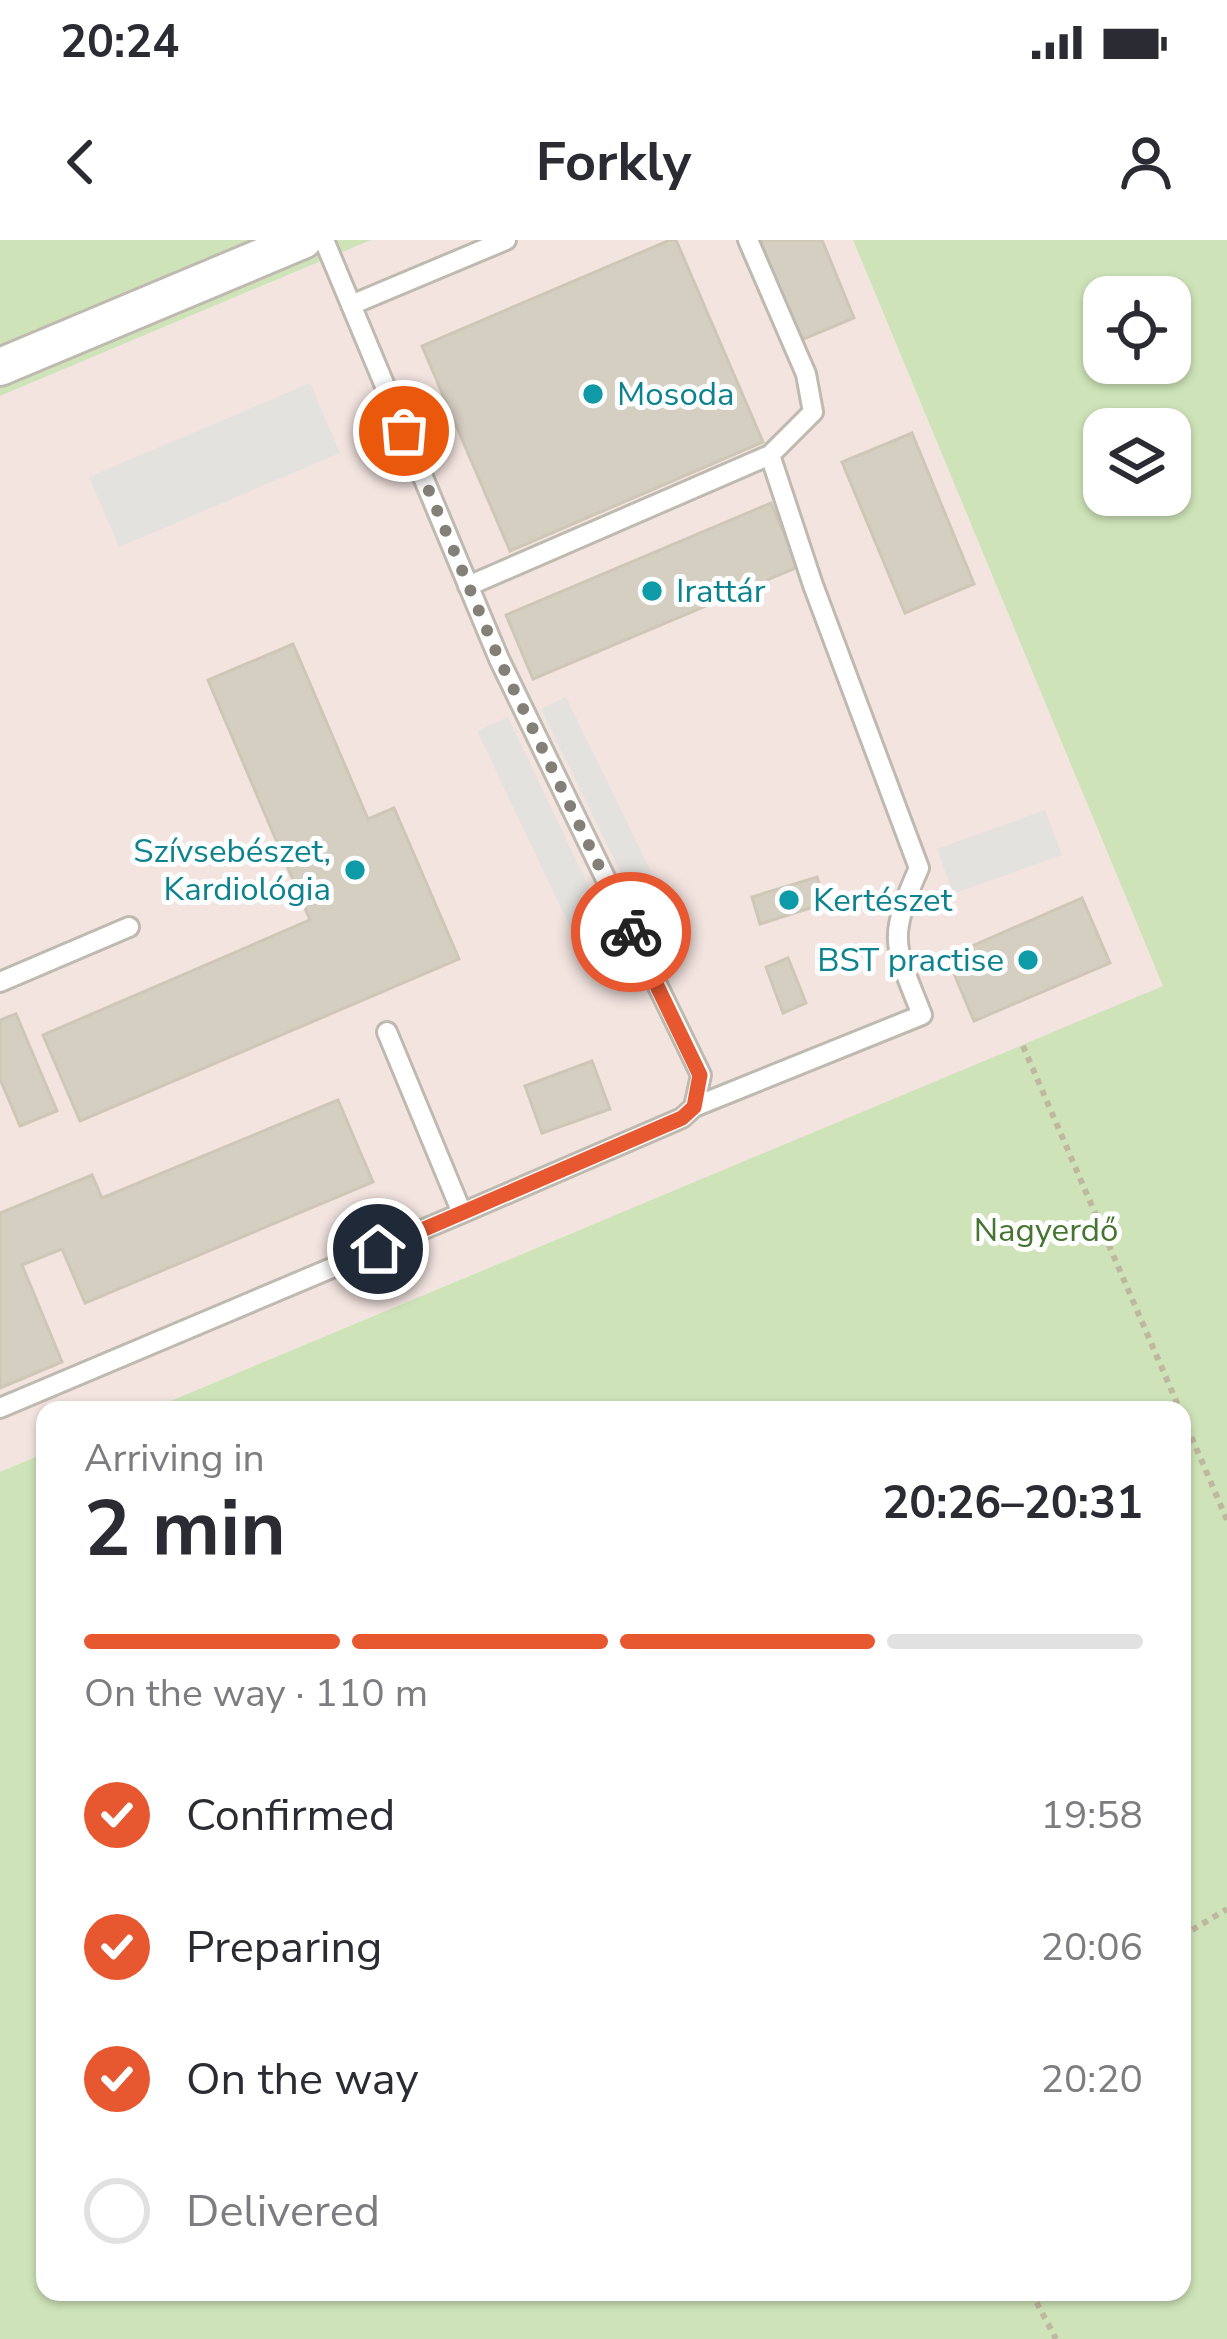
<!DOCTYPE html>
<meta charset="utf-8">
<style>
:root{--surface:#fff;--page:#f7f7f7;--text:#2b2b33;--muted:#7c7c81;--line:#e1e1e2;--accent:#e75730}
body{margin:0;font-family:"Nunito Sans",sans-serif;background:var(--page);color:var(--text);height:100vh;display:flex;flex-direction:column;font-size:45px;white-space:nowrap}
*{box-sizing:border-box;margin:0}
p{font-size:39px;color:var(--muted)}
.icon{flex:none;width:66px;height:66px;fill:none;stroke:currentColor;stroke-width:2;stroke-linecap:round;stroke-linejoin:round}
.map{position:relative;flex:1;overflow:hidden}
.sheet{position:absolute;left:36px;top:1161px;width:1155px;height:900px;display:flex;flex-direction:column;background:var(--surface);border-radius:24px;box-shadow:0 3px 9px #0004}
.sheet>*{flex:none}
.tools{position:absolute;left:1083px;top:36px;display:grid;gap:24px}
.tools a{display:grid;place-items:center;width:108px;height:108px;border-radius:24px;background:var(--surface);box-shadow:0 3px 9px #0004;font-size:60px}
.pin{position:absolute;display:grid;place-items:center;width:102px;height:102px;color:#fff;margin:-51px;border:6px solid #fff;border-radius:50%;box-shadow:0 3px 12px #0007}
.courier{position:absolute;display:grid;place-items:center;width:120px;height:120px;margin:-60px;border:9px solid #e75730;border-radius:50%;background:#fff;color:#222;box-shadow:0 3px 15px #0007}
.summary em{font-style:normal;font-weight:700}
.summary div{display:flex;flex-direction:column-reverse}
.summary{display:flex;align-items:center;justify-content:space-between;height:204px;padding:0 48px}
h1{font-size:78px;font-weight:700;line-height:90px}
.bar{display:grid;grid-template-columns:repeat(4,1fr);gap:18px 12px;align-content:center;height:144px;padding:0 48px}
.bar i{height:15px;border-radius:9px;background:var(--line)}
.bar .current{background:var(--accent)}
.bar p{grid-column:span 4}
ol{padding:0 48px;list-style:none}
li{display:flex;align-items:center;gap:36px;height:132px}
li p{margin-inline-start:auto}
li .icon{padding:12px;border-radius:50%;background:var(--accent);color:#fff;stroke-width:4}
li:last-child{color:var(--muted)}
li i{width:66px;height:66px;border:6px solid var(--line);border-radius:50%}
.status{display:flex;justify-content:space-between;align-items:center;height:84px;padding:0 60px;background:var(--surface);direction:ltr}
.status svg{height:33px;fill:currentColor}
header{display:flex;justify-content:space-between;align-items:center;height:156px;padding:0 48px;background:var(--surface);font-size:54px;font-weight:700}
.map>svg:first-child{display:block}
.medical{fill:#f3e4e0}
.green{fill:#cee4b8;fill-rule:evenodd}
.parking{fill:#e3e2df}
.building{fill:#d5cfc2;stroke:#cfc7b6;stroke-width:3}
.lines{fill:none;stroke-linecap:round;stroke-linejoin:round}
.lane-casing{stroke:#bfbaaf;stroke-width:24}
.street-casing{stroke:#bfbaaf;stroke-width:42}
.path{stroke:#c0b7a1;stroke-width:6;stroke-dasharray:6 6;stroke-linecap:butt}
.lane{stroke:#fff;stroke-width:18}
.street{stroke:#fff;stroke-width:36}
.done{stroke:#848078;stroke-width:12;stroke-dasharray:0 21.6}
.route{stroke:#e75730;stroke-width:15}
.culture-dot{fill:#0f9aa8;stroke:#fff;stroke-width:4.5}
.labels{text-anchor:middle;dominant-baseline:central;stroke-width:10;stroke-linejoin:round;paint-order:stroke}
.culture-label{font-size:33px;fill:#0d838f;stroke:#fff;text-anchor:start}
.park-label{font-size:33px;fill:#477531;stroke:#fff}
</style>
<div class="status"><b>20:24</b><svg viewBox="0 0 49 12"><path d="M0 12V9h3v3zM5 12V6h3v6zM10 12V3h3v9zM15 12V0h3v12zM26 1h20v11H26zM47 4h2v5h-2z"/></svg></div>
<header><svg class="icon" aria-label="back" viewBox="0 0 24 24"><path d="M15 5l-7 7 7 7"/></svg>Forkly<svg class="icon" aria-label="person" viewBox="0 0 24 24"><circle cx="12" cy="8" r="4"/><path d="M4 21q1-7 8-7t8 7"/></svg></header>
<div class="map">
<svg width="1227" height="2099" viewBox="0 0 1227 2099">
<rect width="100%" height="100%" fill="#f4f2ec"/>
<path class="medical" d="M371 0H853L1164 746 149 1170H45V1213L0 1232V156Z"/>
<path class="green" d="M0 0H371L0 156Z
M853 0H1227V2099H0V1232L45 1213V2052H1182V1170H149L1163 746ZM1170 57V123H1104V57ZM1170 189V255H1104V189Z"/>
<path class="parking" d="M310 143 340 213 119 307 89 237Z
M566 457 659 648 634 660 541 469Z
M508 477 603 677 572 691 477 491Z
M1045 570 1062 615 953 654 937 609Z"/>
<path class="building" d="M670 0H676L763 202 510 311 422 106Z
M760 0H822L854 78 801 100Z
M912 193 974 344 905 373 842 222Z
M771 263 798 327 533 439 506 375Z
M293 404 368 579 394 568 459 719 80 881 43 795 310 680 208 440Z
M817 637 826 663 760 684 752 657Z
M1082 658 1110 723 974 781 947 717Z
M788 718 806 763 783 773 766 727Z
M16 774 57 871 20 886 0 839V780Z
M592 821 610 869 542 893 525 846Z
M338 860 373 942 85 1063 62 1009 22 1025 62 1122 0 1148V973L92 935 102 958Z"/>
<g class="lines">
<g class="lane-casing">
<path id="lane" d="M324 0 499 419 701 835 694 867 682 878 462 973
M748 0 806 134 813 172 770 215
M351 65 506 0
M468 346 770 215 813 345 919 628C887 700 894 704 922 775L694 867
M0 742 129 687
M0 1168 462 973 387 792"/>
</g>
<g class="street-casing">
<path id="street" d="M0 127 303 0"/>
</g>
<path class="path" d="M1023 806 1180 1170
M1182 1175 1227 1280
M1182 1696 1227 1669
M1031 2052 1056 2099"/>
<use href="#lane" class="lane"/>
<use href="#street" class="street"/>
</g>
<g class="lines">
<path class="done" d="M404 191 499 419 631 692"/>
<path class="route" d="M378 1009 682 878 694 867 700 835 631 692"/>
</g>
<g class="culture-dot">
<circle cx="593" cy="154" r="12"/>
<circle cx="652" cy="351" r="12"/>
<circle cx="355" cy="630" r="12"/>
<circle cx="789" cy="660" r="12"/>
<circle cx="1028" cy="720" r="12"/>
</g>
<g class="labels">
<g class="culture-label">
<text x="617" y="154">Mosoda</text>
<text x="676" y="351">Irattár</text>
<text x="331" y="611" text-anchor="end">Szívsebészet,<tspan x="331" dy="38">Kardiológia</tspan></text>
<text x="813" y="660">Kertészet</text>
<text x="1004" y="720" text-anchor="end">BST practise</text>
</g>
<g class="park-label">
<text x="1046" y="990">Nagyerdő</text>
</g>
</g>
</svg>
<div class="tools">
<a><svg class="icon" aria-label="locate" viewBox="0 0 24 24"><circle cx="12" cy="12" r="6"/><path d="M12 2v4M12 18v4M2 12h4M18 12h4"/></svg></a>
<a><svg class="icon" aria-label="layers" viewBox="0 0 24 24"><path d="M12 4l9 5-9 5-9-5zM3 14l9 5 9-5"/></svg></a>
</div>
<div class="pin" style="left:404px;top:191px;background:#ea580c"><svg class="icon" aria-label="bag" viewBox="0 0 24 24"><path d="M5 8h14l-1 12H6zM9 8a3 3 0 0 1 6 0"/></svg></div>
<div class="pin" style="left:378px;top:1009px;background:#1f2937"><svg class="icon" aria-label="home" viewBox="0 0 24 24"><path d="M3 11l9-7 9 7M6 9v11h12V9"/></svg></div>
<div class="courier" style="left:631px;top:692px"><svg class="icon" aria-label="bike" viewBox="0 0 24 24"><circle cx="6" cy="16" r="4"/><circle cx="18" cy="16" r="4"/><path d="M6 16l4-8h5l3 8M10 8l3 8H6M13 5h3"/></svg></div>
<section class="sheet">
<div class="summary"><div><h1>2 min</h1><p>Arriving in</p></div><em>20:26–20:31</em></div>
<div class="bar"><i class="current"></i><i class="current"></i><i class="current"></i><i></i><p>On the way · 110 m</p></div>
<ol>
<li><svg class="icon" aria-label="check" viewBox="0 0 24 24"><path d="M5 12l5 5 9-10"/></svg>Confirmed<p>19:58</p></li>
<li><svg class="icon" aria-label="check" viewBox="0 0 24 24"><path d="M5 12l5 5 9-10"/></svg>Preparing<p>20:06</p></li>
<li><svg class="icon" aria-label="check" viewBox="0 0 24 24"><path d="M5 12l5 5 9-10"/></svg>On the way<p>20:20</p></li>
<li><i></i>Delivered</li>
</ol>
</section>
</div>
